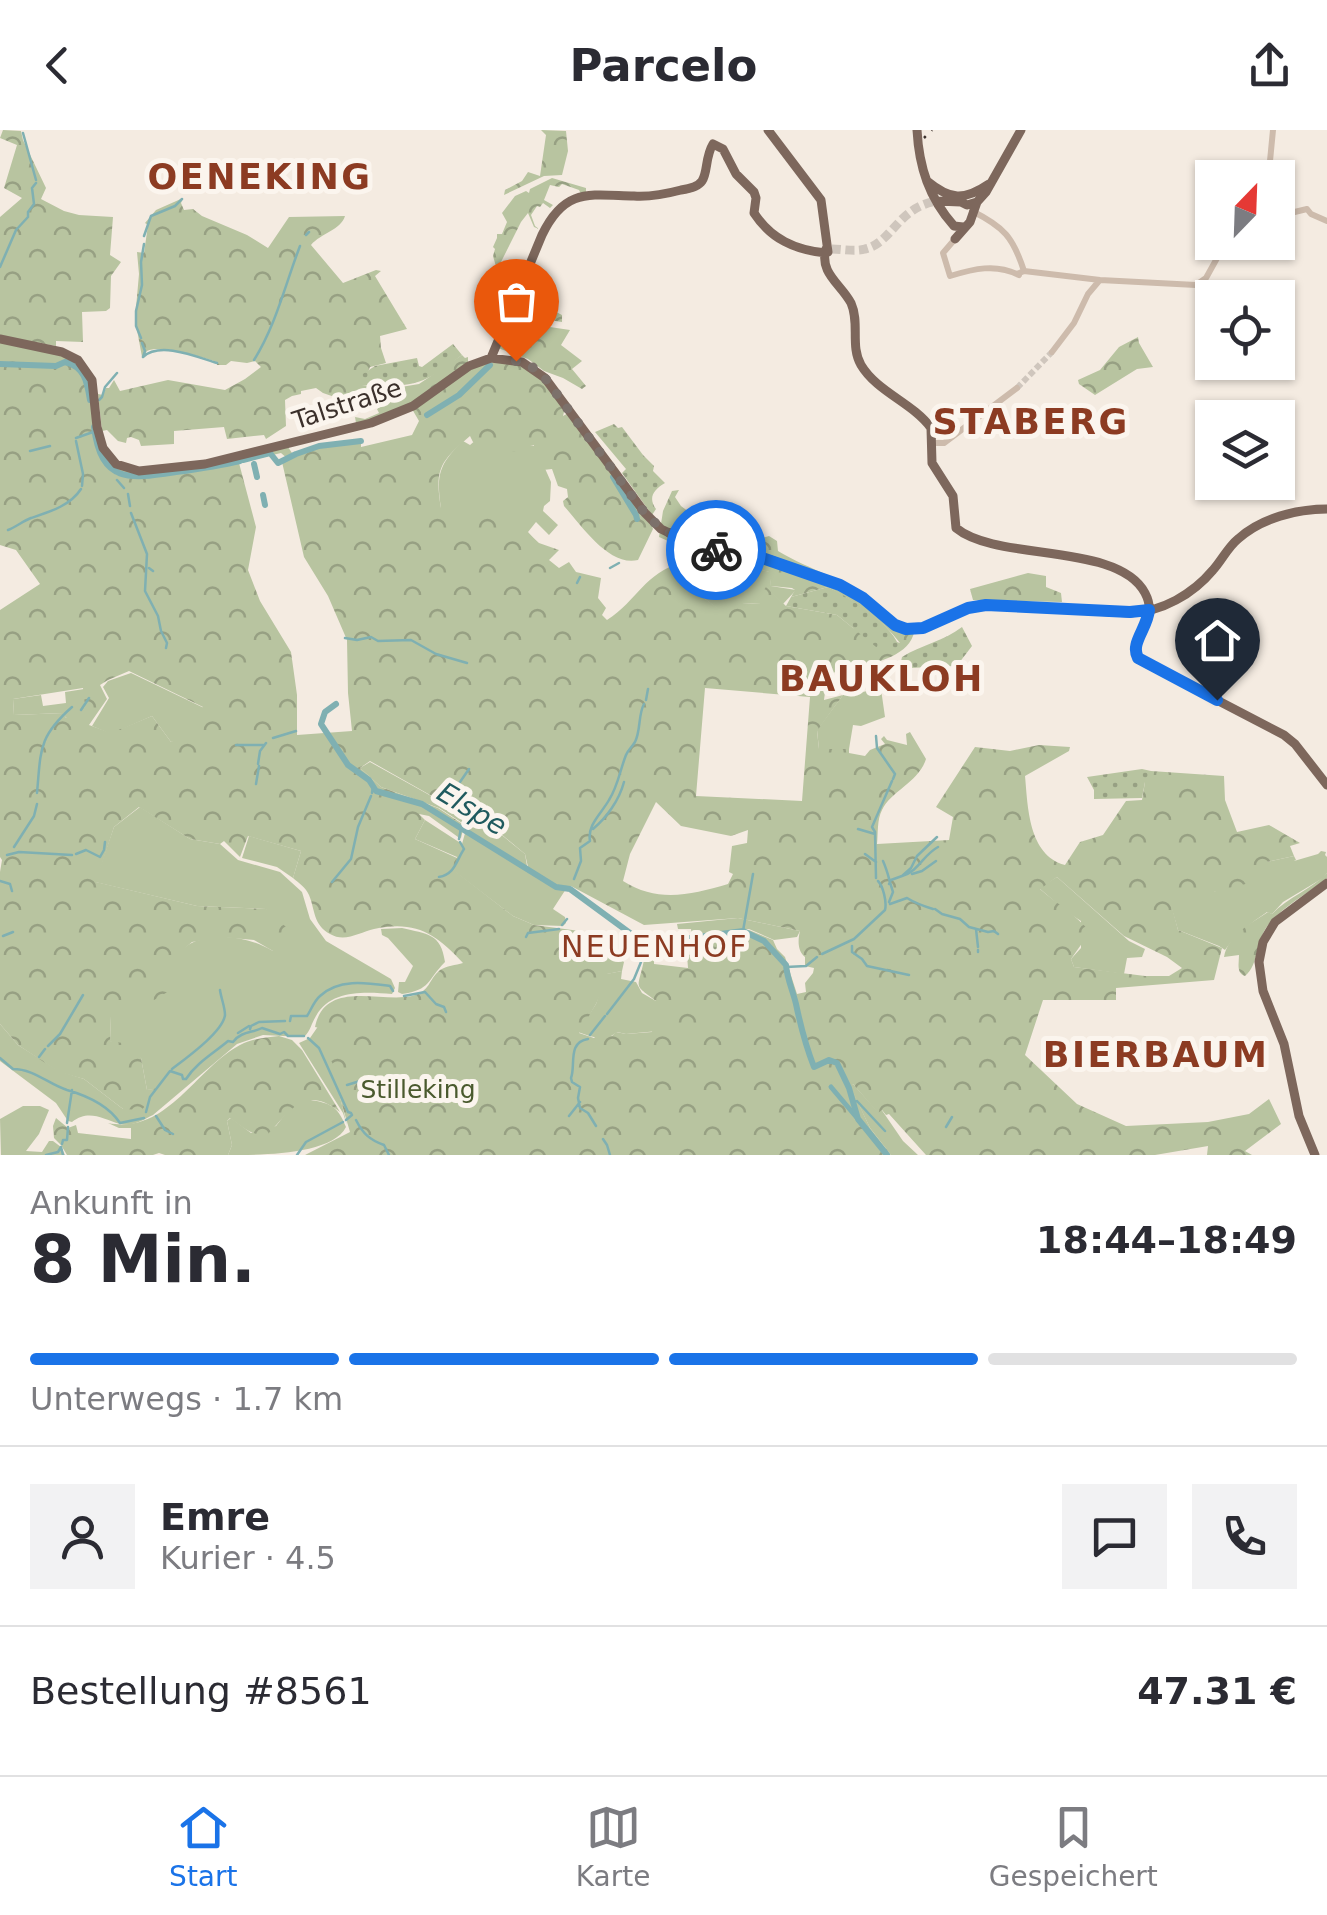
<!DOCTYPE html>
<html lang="de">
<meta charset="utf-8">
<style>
:root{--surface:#fff;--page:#f2f2f3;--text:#2b2b33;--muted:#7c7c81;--line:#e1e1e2;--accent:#1a73e8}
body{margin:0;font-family:"DejaVu Sans",sans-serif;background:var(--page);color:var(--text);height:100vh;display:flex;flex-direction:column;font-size:38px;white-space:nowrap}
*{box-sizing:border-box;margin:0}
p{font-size:32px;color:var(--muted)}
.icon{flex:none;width:55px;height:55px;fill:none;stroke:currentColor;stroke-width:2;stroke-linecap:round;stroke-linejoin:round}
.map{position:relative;height:1025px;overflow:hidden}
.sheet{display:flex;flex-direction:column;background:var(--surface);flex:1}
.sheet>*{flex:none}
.needle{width:65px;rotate:23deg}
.controls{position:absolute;left:1195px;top:30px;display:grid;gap:20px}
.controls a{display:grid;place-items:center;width:100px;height:100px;border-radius:0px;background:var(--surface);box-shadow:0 2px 8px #0004;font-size:50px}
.pin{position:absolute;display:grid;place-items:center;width:85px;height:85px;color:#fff;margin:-102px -42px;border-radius:50% 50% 50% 0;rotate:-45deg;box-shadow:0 0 10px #0007}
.pin .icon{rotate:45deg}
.courier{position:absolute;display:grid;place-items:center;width:100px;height:100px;margin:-50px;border:8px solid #1a73e8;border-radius:50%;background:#fff;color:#222;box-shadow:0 2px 12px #0007}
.summary em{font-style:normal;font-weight:600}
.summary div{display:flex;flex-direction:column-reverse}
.summary{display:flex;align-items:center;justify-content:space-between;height:170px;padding:0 30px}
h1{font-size:65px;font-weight:600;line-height:75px}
.bar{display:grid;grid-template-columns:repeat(4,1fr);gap:15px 10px;align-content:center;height:120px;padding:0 30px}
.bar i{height:12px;border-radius:8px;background:var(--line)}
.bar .current{background:var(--accent)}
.bar p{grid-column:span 4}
.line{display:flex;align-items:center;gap:25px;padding:0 30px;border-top:2px solid var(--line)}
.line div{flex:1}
.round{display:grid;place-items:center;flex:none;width:105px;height:105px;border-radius:0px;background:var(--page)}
header{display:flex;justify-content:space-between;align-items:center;height:130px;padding:0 30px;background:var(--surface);font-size:45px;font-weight:600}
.menu{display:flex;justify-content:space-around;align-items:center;height:140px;border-top:2px solid var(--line);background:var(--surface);font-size:28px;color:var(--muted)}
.menu a{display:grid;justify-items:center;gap:5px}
.menu .current{color:var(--accent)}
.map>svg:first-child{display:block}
.grass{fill:#b8c4a0}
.forest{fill:url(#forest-crowns);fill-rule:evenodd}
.garden{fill:url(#garden-dots)}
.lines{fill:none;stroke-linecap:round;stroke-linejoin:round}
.stream{stroke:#7fb0b2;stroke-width:2.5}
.canal{stroke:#7fb0b2;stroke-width:5}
.river{stroke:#7fb0b2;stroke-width:6}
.minor-tunnel{stroke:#cfc6bd;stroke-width:6;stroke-dasharray:6 3;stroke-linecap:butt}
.major-tunnel{stroke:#cfc6bd;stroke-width:9;stroke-dasharray:9 4.5;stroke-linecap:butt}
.minor{stroke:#cdbbac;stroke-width:6}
.major{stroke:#7d675c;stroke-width:9}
.rail{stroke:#3b302b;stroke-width:2.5;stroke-dasharray:2.5 8;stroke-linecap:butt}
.done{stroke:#7c716b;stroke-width:10;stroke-dasharray:0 18}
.route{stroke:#1a73e8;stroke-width:12}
.labels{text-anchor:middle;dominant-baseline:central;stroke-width:10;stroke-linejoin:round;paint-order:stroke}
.street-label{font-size:25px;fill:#3b302b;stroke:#fbf5ee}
.park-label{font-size:25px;fill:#4a5a2e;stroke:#fbf5ee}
.water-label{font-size:28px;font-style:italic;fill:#1f5a5e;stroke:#fbf5ee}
.quarter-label{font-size:30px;letter-spacing:2.5px;fill:#8c3b22;stroke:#fbf5ee}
.district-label{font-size:35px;font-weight:bold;letter-spacing:2.5px;fill:#8c3b22;stroke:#fbf5ee}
</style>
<header><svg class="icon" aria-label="back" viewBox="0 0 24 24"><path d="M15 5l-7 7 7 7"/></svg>Parcelo<svg class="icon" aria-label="share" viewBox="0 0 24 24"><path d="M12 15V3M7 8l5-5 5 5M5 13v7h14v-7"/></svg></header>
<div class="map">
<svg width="1327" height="1025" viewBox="0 0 1327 1025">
<defs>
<pattern id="forest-crowns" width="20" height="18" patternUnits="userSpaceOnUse" patternTransform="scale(2.5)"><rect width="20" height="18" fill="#b8c4a0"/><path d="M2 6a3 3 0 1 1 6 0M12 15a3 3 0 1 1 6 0" fill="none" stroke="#97a083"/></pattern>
<pattern id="garden-dots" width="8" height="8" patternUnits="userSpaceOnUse" patternTransform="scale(2.5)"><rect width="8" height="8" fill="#b8c4a0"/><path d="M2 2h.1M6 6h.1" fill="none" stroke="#97a083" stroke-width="1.8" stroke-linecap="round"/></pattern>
</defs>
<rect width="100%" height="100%" fill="#f4ebe1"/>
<path class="grass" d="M477 309 535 316 551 352 550 371 544 376 543 381 558 395 549 405 536 392 528 402 538 413 441 378C436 345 439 334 463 311L470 315Z
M711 435 733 444 750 437 770 442 771 456 796 460 783 474 766 458 761 474 742 473 722 482 701 466 707 452 702 446Z
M131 543 204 578 198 605 171 612 152 586 111 604 92 596 109 568 103 557 108 551Z
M84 559 85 579 66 588 63 583 14 585 13 569 41 565 43 576 66 573 65 562Z
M881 559 885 587 861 596 853 595 849 619H819L817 600 843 565Z
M370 632 469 687 477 685 525 724 528 742 558 760 566 759 553 779 565 787 566 793 563 796 534 795 513 786 454 741 457 727 415 709 425 690 462 714 467 696 439 678 381 657 360 638Z
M140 677 190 709 220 714 238 730 280 742 302 762 310 789 326 811 391 849 395 858 392 864C366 862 331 859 316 886 311 894 311 900 304 907L263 905 237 914 153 985C143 990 132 997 120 994 102 989 89 979 72 992L68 991 56 973 0 931V894L18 915 59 941 84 949 123 979 157 959 147 960 141 928 110 911 111 886C127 870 178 817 196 811 222 802 250 808 273 821L266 779 197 776 95 752 114 697Z
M249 706 301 721 293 748 277 737 242 728Z
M1321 721 1326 722 1325 725 1327 727V743L1323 748 1283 772 1272 784 1267 782C1251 793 1236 804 1225 820L1219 816 1178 800 1167 762H1214L1267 732 1294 726 1296 730 1294 731 1318 724Z
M1057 747 1129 811 1145 819 1142 827 1127 828 1124 844 1074 837 1071 829 1081 818V791L1067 782 1039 758Z
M738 788 800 801 797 807 774 810 749 799 692 805 691 799H678L677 794Z
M402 798C427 804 441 803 445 832 427 850 431 860 402 864L398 862 399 852H405L413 836 388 808 382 805 381 799Z
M622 841 621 849 636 852 642 863 701 897 626 904 617 902C605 912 591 907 578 902L596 874 606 844Z
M319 895 341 947 336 951 347 995 343 983 299 913 310 908Z
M853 954 878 982 881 979 903 1011 918 1025H891L870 998 850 956Z
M305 969C329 973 337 974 346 997 332 1025 261 1025 228 1025L232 1015 227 991 231 988 251 1003 276 996 289 979Z
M23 976H40L49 980 39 1004 26 1021 42 1022 49 1011H53L61 1017 65 1025H1L0 989Z"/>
<path class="forest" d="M3 0 21 1 23 10 46 58 41 69 64 81 79 85 113 87 110 125 121 132 111 146 110 178 106 181 82 182 83 212 56 211V216L0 206V87L22 68 4 58 17 15 0 8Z
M541 0 566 1 568 21 562 45 544 46 504 65 505 60 522 51 528 42 540 46 546 5Z
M552 48 586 58V62L581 64 579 60 562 54 559 57 550 55 544 70 553 75 550 78 543 73 540 77 537 76 531 85 535 96 539 99 534 97 528 83 521 92 497 140 493 126 495 119 493 117 497 108V104H502L507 92 502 83 515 66 526 61 529 63 530 59Z
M183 68 181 73 184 80 193 79 202 86 247 105 268 118 289 87 345 86C341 100 321 103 311 115L343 153 376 140 381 141 375 146 407 199 380 206 381 218 386 233 370 237 362 255 371 256 358 275 323 263 316 258 301 261V264L292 266 285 270 286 296 266 309 264 305 227 309 224 297 174 301V314L141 316 139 310 131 307 127 308 126 313 118 311 107 300 102 301 98 264 103 265 106 258H109L114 250 120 261 168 250 225 260 245 249 261 237 255 231 247 233 231 231 226 235H217V232C202 227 161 214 147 221 145 223 144 225 142 227L135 189 139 144 137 122 144 123 148 95 145 93 156 80Z
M535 171 562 185V192L549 190 550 197 570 200 561 215 582 231 572 239 586 256 582 259 563 248 544 241 528 229 498 218 500 212 515 218Z
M1138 207 1139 213 1153 237 1137 239 1095 265 1079 254 1078 250 1100 240 1119 217Z
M0 211 65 226 75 231 86 243 107 331 137 343 288 317 292 323 320 316 361 312V317L412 305 419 291 412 279C445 256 491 211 533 242 545 251 555 266 565 278L563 286 570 282 651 393 653 399 638 430C609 437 582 396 564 376L563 371 568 367 567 359 558 356 552 339 543 340 530 327 534 322V315L530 316 527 323 488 318 473 312 470 306C441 331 434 338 441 378L450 376 459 380 479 381 503 397 527 402 539 413 559 420 549 430 559 438 569 432 576 442 601 448 598 468 606 478 602 485 607 490C638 470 643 444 683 432L684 418 659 407 663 381 672 361 679 360 675 367 681 376 689 382 682 399 697 408H715L737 415 769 406 777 411 778 421C810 440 847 450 876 473 890 483 896 497 915 496 914 523 883 531 861 536 851 539 837 537 831 546 826 552 825 563 824 570L843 565 817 601 819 619H849V623L865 626 870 620 885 614 881 609 884 606 887 610 907 615 906 604 910 602 926 629C919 652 891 661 882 680 877 689 878 704 877 714L949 710 953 687 936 677 975 617 1010 621 1039 615 1070 617 1069 621 1025 646C1028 676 1028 725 1065 735L1080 712 1103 705 1126 671 1142 670 1145 652 1151 651V641L1224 646 1225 670 1237 702 1269 695 1300 713 1290 716 1294 726 1267 732 1269 748 1214 762H1168L1178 800 1222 818 1214 850 1116 858V870H1043L1025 925 1077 974 1126 996 1208 992 1249 984 1269 969 1281 994 1245 1021 1252 1025H1207L1208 1016 1155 1025H926L889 984 886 985 882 980 878 983 853 954 851 957 870 998 891 1025H305L350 1002 335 951 340 946C331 931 322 916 319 898L315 897C325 849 380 873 412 866 431 861 428 850 440 840 446 836 456 835 463 833 436 804 416 790 374 799 360 802 345 813 330 804 313 795 315 779 309 765 306 758 299 753 293 748L301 721 248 706 240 727 224 711 220 714 190 709 139 677 114 697 96 752 197 776 266 779 286 797 284 813 273 821 254 810 221 807 192 812 170 831 179 855 126 887 111 886 110 911 135 915 141 928 147 960 159 958 150 972 141 980 123 979 84 949 59 942 18 915 0 894V742L2 730 0 727V480L40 454 16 420 0 415ZM281 323 288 329 282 332 304 427 328 466 347 510 348 563 352 601 297 605V565L291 522 260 471 248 440 256 397 239 333ZM711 435 733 445 750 437 769 442 771 456 792 458 795 460 791 467 828 457C855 472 881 488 900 513L853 498 837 485 786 476 766 457 762 463 760 474 742 473 731 464 722 481 701 466 708 452 702 446ZM129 541 203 577 191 588 198 605 187 603 171 612 152 586 111 603 89 595 107 569 100 555 108 550ZM83 558 85 578 75 579 66 588 63 583 14 585 13 569ZM705 558 810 567 802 671 696 666ZM370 631 469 687 477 684 525 724 529 741 557 758 571 756 644 795 738 788 800 801C798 809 797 821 805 827V836L814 838 813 843 805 853 806 862 797 864 785 827 777 819 773 810 749 800 710 803 709 822 687 825 688 838 654 834V829L644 830C638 860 632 853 656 871L655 875 650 874 643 884 654 886 652 902 626 904 616 902 612 906 604 898 594 908 579 903 596 874 608 847 607 844 622 841 624 832 580 801 534 795 513 786 455 741 457 728 415 709 425 690 419 684 429 686 458 707 461 708 464 695 438 678 381 657 360 638ZM656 672 681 696 731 706 748 700 747 713 732 716 729 742 733 744 728 754C690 765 658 773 623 751L630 724ZM1057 747 1124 806 1167 827 1182 838 1169 846H1145L1074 837 1071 829 1090 802C1076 785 1056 773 1040 759Z
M462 225 465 228 468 227V232L415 271 383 286 356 293 355 287 365 289 379 283 377 279 398 264 401 257 419 254Z
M1028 443 1046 446V457L1061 463 1062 472 973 470 970 459Z
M1327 743V748C1308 764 1284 775 1268 795 1256 810 1259 835 1245 846 1236 843 1239 833 1239 825L1224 827C1228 805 1250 794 1268 782L1272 784C1288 767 1312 759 1327 743Z
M279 906 292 910 302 920 340 982C305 955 292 979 268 1004 252 1007 243 997 230 988L227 991 232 1015 228 1025H165L159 1023 153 1025H67L61 1015 54 1008 53 996 56 988 68 998 76 995 78 1003 131 1009V998H119L108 993C167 1005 195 939 240 915 253 908 265 908 279 906Z"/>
<path class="garden" d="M453 214 462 225C421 257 412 257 362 255L361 245 375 236 417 228 419 236 422 237Z
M614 294 618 298 622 297 643 325 654 336 653 341 665 353C653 360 648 368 656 379L652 385 622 343 626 339 595 302Z
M828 457C850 468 895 495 900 520L893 524 881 521 837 485 786 476 791 467Z
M962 497 972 516 959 533 953 536 909 538 900 536 902 527C921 515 944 511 962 497Z
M1142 639 1151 641V652H1145L1142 668 1094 669V660L1087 647Z"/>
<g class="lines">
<path class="stream" d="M23 3 36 50
M306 105 309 102
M144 106 151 86 175 76 182 69
M0 137 16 100 28 87V82L34 74 32 58 36 53
M141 208 136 196V181L142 155 141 132 144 114
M142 213 145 221 143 227C160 211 197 227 217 233
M254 230C276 195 285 155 300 116
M469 256 470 252
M99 270 102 267 105 257 117 243
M76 308 93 302
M76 311 83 344 82 356
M30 321 50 316
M115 343 116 341
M117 350 124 358
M128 364 130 376
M131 383 147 424 145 461 158 486 161 501 167 513 166 518
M8 400C16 397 23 391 31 388 49 382 70 376 81 359
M149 438 153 441
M610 438 619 433
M577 453 580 447
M345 508 357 510 371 507 378 511 411 510 436 524 467 533
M646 570 648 559
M81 580 89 568
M876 606 877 618 895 644 893 649
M273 608 296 601
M236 615H263
M258 634 260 621 266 613
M460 652 469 639
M256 654 259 636
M37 663C41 620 38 607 72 577
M372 663 373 656
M452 669 459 656
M450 674 451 672
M593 699C606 688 619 671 624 652
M858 699 875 704
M459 709 461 698
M14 717 34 686 37 674
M76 724 86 720 100 727 104 720 105 712
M865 724 876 732
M7 725 19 722 72 725
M883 731C888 742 889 750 893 762L889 772
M912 744 922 741 936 731
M902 746C919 741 923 725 938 717
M439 747C455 744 456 731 464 719L460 712
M876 748 875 702 872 697 892 651
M574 749 581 731 580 718 590 711C587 695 601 684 609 670 618 656 620 640 626 625 628 620 632 617 635 612 641 600 638 585 644 574
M0 751 10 754 12 761
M332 752 351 729 358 697 371 666
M889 754 891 750 902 746 911 738 917 726 937 707
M566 758V757
M890 774 907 768C915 773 923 776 933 779
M935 779 942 784 960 789 969 797 988 802 994 801 998 804
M562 795 567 789
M976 799 978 817
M743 801 753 744
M3 806 13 802
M526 807 528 803 559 799
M852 816V822L862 829 867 836 909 845
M978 822V820
M822 824 854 809 885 780C887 772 883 756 878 751
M786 837 806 836 817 827
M404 866 425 862 436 874 444 877 446 882
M607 884 634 849 641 832
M290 891 291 886H307C311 880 314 871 320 866 339 848 368 853 390 856L393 861
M250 899 251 896 259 892 285 891
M238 903 249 896
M590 905 605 886
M308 908 319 918 348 982 351 983 352 985 346 990
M588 909C567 912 576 936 571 948L572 952 580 957 578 968 580 978 588 983 596 996
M48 916 60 904 83 865
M39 927 45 919
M0 928 13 939C34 939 48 954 67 960 88 966 108 975 120 993L144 988
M172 939C185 929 223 902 225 885 225 877 221 868 220 860
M347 955 360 951
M854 972 857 971 885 1001
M146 982 150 967 170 941 182 945 183 949H186C196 933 214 923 228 911L233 912C241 901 253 903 262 898L280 904 284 902 288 906H304
M156 986 165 1000 173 1004
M569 986 580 972
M356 990C363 1004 370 1010 384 1015L389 1025
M67 993 72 960
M946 997 952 987
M603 1009 607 1015 610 1025
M62 1014 63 1010H67L68 997
M46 1025 58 1022 61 1017 63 1025
M297 1025 306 1012 343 992"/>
<path class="canal" d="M831 957 858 989"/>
<path class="river" d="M0 234 56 236 65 232C85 237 87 252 90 270
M427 285 459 265 490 235
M94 297C101 354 130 349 176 342 198 339 219 336 240 331
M243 330 270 323 278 333 296 324 319 316 361 311
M254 334 257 347
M613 347 636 385 637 389
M263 365 265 375
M336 574 325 582 321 594 348 635 369 650 376 661 422 674 556 757 570 759 634 806
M643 808 655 812 666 811
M668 811 743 801 764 811 786 835C787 849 793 861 796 874 801 898 805 914 814 937L829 930 837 933 849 958 858 989 887 1025"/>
<path class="minor-tunnel" d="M1017 258 1052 222"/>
<path class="major-tunnel" d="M832 119C842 119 855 122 865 119 892 113 898 77 937 71"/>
<path class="minor" d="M1263 48 1270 31 1273 0
M972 81C1004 97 1013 107 1024 141
M1278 86 1307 79 1311 84 1327 91
M955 109 943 123 950 146C973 139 996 133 1019 145
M1017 144 1024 141 1100 150 1196 155 1206 148 1226 112
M1052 222 1074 193 1088 164 1099 151
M932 313H944L1017 258"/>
<path class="major" d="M768 0 821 70 828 122
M917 0C919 37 929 68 954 96L963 97
M927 51C950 70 964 71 989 54
M937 71 961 72 967 75 977 72
M955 109 970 92 977 72 986 62 1021 0
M826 119C819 143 841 154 851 173 860 193 850 216 861 235 877 262 913 273 931 298L932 333 953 366 956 398C997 432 1118 412 1145 463 1161 493 1127 507 1138 529L1284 605 1295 614 1327 655
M0 209 62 222 78 230 92 250 97 297 103 318 116 334 139 341 205 334 371 293 413 276 469 236 491 228 522 232 545 248 645 383 661 399 684 410 717 420 771 430 840 455 863 468 895 495 906 499 923 498 968 478 986 475 1130 483C1162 482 1193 464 1213 440 1222 430 1228 417 1238 409 1261 388 1297 379 1327 379
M491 228 542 105C565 57 590 65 634 66 650 67 666 64 681 60 688 59 698 57 702 51 708 42 705 27 713 14L723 19 736 44 754 62 756 68 754 83C771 109 795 120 826 123
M1315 1025 1299 986 1284 914 1263 861 1259 832 1263 812 1275 792 1327 753"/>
<path class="rail" d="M924 8 932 0"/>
</g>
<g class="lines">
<path class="done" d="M516 231 534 238 545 248 640 377C660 403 685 412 716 420"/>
<path class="route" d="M716 420 762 428 840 455 863 468 895 495 906 499 923 498 968 478 986 475 1130 482 1149 480C1147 499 1130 513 1138 528L1217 570"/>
</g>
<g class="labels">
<g class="street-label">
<text transform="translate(347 274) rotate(-18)">Talstraße</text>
</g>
<g class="park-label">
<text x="418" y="959">Stilleking</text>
</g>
<g class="water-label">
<text transform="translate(472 679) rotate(31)">Elspe</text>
</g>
<g class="quarter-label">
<text x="655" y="816">NEUENHOF</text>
</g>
<g class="district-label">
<text x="260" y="47">OENEKING</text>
<text x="1031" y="292">STABERG</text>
<text x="882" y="549">BAUKLOH</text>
<text x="1156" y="925">BIERBAUM</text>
</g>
</g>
</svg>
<div class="controls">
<a><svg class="needle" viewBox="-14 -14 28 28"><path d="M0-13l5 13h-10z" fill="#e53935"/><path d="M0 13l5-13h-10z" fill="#7c7c81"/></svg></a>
<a><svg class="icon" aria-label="locate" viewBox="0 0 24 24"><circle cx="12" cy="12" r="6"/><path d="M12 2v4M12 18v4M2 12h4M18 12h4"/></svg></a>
<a><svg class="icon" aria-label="layers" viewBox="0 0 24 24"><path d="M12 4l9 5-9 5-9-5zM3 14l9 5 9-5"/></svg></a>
</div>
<div class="pin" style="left:516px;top:231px;background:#ea580c"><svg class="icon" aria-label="bag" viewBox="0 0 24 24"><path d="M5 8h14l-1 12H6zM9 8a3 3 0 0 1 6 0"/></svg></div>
<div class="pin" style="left:1217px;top:570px;background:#1f2937"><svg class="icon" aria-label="home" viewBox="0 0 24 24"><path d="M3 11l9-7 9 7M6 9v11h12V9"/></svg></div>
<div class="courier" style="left:716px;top:420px"><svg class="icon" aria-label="bike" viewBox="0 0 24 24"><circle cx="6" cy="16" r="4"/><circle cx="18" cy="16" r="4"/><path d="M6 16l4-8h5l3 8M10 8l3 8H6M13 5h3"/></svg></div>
</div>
<section class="sheet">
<div class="summary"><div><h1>8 Min.</h1><p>Ankunft in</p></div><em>18:44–18:49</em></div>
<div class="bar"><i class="current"></i><i class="current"></i><i class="current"></i><i></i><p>Unterwegs · 1.7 km</p></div>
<div class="line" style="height:180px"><a class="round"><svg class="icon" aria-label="person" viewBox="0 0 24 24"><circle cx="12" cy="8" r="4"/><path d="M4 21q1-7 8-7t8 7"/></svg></a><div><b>Emre</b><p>Kurier · 4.5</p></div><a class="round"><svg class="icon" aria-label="chat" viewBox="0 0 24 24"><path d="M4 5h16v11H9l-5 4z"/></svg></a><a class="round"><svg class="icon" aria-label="phone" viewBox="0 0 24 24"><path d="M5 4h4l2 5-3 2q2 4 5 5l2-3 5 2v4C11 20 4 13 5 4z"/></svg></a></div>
<div class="line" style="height:130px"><div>Bestellung #8561</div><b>47.31 €</b></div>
</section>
<nav class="menu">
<a class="current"><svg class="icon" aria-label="home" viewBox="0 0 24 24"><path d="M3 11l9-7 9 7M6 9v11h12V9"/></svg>Start</a>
<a><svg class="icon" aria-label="map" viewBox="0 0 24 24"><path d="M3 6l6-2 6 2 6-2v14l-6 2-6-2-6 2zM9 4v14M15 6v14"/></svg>Karte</a>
<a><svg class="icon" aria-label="saved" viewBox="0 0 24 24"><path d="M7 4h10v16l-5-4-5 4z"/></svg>Gespeichert</a>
</nav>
